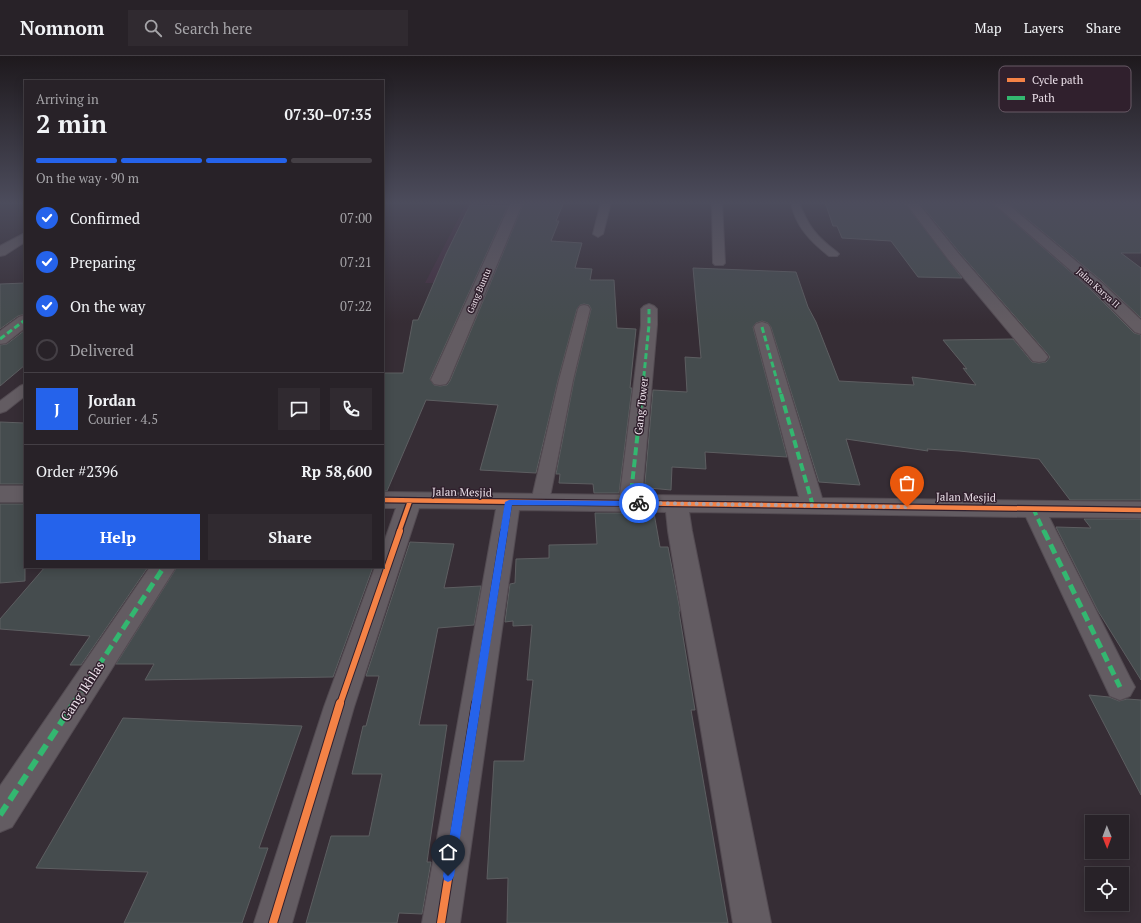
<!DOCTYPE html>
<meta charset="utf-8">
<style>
:root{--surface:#282228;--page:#302a30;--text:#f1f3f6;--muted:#a5a4a8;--line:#443f45;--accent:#2563eb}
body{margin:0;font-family:"PT Serif",serif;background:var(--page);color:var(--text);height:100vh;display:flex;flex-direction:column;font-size:15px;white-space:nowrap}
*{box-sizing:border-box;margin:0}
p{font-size:13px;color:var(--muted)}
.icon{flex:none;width:22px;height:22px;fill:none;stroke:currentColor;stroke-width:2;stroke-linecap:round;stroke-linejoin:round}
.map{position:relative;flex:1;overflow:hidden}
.panel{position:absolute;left:24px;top:24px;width:360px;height:488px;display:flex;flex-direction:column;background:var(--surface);border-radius:0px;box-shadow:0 2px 10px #0003,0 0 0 1px var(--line)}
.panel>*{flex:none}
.needle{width:26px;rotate:179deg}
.controls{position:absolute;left:1085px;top:759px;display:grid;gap:8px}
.controls a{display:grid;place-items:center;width:44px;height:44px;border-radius:0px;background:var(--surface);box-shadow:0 2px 10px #0003,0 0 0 1px var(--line);font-size:20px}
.pin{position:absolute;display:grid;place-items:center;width:34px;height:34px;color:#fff;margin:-41px -17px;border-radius:50% 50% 50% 0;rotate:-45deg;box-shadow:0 0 4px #0007}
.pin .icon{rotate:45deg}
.courier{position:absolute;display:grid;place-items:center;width:40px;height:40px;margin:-20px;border:3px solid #2563eb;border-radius:50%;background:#fff;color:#222;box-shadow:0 1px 5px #0007}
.summary em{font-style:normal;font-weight:700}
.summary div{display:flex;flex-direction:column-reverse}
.summary{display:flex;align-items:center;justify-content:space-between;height:68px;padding:0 12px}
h1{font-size:26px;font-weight:700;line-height:30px}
.bar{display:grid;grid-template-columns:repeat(4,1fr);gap:6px 4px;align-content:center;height:48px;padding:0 12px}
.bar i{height:5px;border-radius:3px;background:var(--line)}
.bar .selected{background:var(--accent)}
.bar p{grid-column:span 4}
.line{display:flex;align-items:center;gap:10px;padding:0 12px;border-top:1px solid var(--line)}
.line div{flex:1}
.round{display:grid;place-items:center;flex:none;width:42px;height:42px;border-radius:0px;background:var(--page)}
ol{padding:0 12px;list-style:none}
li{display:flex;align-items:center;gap:12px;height:44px}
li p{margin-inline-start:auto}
li .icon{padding:4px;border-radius:50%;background:var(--accent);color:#fff;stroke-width:4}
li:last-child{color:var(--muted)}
li i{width:22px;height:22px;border:2px solid var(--line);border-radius:50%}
.cta{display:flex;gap:8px;margin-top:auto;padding:8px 12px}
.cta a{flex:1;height:46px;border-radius:0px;background:var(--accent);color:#fff;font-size:16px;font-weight:700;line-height:46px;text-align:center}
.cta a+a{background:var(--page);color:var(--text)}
header{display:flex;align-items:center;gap:24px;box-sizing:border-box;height:56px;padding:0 20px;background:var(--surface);border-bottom:1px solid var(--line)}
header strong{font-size:19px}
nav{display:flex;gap:22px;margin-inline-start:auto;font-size:14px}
.search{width:280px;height:36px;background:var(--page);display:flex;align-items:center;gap:10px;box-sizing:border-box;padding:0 14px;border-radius:0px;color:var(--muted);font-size:15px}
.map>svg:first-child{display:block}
.built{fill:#422e3f}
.building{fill:#454c4e;stroke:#5d5e61}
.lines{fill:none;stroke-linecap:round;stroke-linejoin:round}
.lane-casing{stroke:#534b52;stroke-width:2}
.street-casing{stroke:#534b52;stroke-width:2}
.lane{fill:#635c62;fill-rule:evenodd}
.street{fill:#635c62;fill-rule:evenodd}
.quiet-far3{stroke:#33b770;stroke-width:3;stroke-dasharray:6 3;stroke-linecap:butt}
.quiet-far2{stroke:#33b770;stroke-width:4;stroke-dasharray:8 4;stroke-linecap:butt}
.quiet-far1{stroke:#33b770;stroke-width:5;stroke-dasharray:10 5;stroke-linecap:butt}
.quiet{stroke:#33b770;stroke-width:6;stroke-dasharray:12 6;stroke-linecap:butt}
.cycleway-far2-casing{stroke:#30202d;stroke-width:7}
.cycleway-far1-casing{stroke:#30202d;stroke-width:8}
.cycleway-casing{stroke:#30202d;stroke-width:10}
.cycleway-far2{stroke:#f48246;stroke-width:4.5}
.cycleway-far1{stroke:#f48246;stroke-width:6}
.cycleway{stroke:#f48246;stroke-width:8}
.route{fill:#2563eb}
.done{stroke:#aca2ab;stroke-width:4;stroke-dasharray:0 7.2}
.labels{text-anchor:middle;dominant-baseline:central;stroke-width:3;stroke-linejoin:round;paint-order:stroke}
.far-street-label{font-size:9px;fill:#ece1ea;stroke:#30202d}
.street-label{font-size:11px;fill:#ece1ea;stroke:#30202d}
.near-street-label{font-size:13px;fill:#ece1ea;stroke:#30202d}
.key{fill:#30202d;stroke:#685a66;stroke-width:1}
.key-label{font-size:11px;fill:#ece1ea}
</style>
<header>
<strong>Nomnom</strong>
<div class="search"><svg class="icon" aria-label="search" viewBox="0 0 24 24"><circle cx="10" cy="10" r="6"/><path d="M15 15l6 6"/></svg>Search here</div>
<nav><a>Map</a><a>Layers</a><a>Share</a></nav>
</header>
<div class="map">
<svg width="1141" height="867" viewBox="0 0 1141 867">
<rect width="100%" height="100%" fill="#362d35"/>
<path class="built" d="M467 146H515L481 228 425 227Z"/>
<path class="building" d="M524 146H564L556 165H559L551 185 582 187 575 212 592 213 590 224H614L617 272 636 273 630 332H632L619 437H594L593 428 559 427 560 418H556L574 324 591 253 589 249 584 248 580 249 577 253 558 324 536 417 480 414 498 349 426 344 387 435H383V317H403L413 264H418L446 198 470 149 508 150 430 323 434 329 440 330 447 329 450 325Z
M825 146H904L962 222 918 221 891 185 842 182 837 170H833Z
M919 146H991L1090 233 1134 277 1141 279V444H1070L1039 403 959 395 927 393 928 395 846 383 860 429 819 426 771 271 768 267 762 265 756 267 753 271 787 401 705 396 706 413 672 411 671 434 649 432 650 438H644L653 334 687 336 685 301 701 302 693 212 796 216 808 251 816 266 839 325 914 329 912 321 976 329 963 312 967 313 943 284 1013 283 1032 306 1039 307 1046 306 1050 301 1046 296 959 196Z
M1007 146H1141V197H1121L1141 212V262L1102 225Z
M25 227V258L18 260 0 273V228Z
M25 274V309L0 330V289L7 288Z
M0 366 25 367V428H0Z
M0 448H25V525L0 527Z
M595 457H654L660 491H668L680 554 679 556 695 654H691L728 867H507L508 822 487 823 494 705H524L533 624H527L532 569 513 570V565L505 566 510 528 515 527 516 503 549 502V489L597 488Z
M1084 463H1141V624L1098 555 1056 471 1091 472Z
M410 486 454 488 444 532 481 530 474 569 438 572 419 669H447L427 806H431L422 858 399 857 397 867H306L331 780H369L382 718H352L363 670H366L379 620H366Z
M45 511H148L81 609H70L90 580 0 573V563Z
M177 511H373L333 621 145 624 154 608H116Z
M1089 639 1109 641 1119 645 1127 643 1141 644V739Z
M123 662 302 670 259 792H268L242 867H124L148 816 36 812Z"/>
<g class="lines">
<g class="lane-casing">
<path id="lane" d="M601 146H611L603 178 598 181 593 178Z
M712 146H722L725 207 723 209H715L713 207Z
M791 146H799C808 170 816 180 837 196L839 198 837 200H829C811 186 795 170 791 146Z
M584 249 588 250 590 253 573 324 549 446 546 451 540 453 534 451 531 446 559 324 578 253 580 250Z
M25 328V340L6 355 0 357V345L20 330Z"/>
</g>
<g class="street-casing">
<path id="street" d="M511 146H523L449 324 446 328 440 329 434 328 431 324Z
M905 146H917L958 197 1045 297 1048 301 1045 305 1039 306 1033 305 948 203Z
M992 146H1005L1101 226 1141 264V278L1135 276 1091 232Z
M25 177V186L5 199 0 200V190Z
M649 248 654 250 657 253V269L642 439 799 441 754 271 756 268 762 266 768 268 770 271 822 442 1141 446V462L1049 461 1130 622 1135 631 1130 640 1120 644 1110 640 1026 461 689 456 692 475 771 867H733L668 475 666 456 519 454 460 867H422L496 453 419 452 354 651 292 867H254L324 651 375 511H383V489L396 452H383V436L620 439 641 269V253L644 250Z
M25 259V272L6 287 0 288V275L19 261Z
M0 430H25V446H0Z
M150 511H176L12 771 0 776V730Z"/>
</g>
<use href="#lane" class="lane"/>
<use href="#street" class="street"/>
<path class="quiet-far3" d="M762 271 781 339
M0 283 25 264
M642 339 649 269V253"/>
<path class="quiet-far2" d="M781 338 813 450
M630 447 642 338
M1033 452 1044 476"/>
<path class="quiet-far1" d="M1044 475 1120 631
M73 648 164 511"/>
<path class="quiet" d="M0 759 74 647"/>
<g class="cycleway-far2-casing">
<path id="cycleway-far2" d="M383 444 1141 454
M399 476 410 445
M504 476 509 446"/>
</g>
<g class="cycleway-far1-casing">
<path id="cycleway-far1" d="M340 648 400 475
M476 648 504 475"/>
</g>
<g class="cycleway-casing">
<path id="cycleway" d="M273 867 340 647
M441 867 476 647"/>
</g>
<use href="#cycleway-far2" class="cycleway-far2"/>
<use href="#cycleway-far1" class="cycleway-far1"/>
<use href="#cycleway" class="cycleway"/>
</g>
<linearGradient id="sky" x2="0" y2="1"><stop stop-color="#1e191d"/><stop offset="0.55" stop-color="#4c4c5c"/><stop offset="1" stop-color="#4c4c5c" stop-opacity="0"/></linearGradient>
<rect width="1141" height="267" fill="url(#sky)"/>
<path class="route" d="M509 444 639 445 642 447 639 450 512 449 454 820 452 824 448 826 444 824 443 820 505 446Z"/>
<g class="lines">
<path class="done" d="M639 447 907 451"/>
</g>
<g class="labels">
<g class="far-street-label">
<text transform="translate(1098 232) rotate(42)">Jalan Karya II</text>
<text transform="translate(479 235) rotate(-67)">Gang Buntu</text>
</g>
<g class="street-label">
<text transform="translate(641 350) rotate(-84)">Gang Tower</text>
<text transform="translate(462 436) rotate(1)">Jalan Mesjid</text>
<text transform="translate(966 441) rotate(1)">Jalan Mesjid</text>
</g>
<g class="near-street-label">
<text transform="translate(82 635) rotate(-57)">Gang Ikhlas</text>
</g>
</g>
<rect x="999" y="10" width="132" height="46" rx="6" class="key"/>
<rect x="1007" y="22" width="18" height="4" fill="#f48246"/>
<rect x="1007" y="40" width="18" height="4" fill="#33b770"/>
<g class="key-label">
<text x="1032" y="28">Cycle path</text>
<text x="1032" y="46">Path</text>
</g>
</svg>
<div class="controls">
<a><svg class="needle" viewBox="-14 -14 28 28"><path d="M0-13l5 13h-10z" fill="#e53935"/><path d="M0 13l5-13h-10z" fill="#a5a4a8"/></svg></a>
<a><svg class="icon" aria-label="locate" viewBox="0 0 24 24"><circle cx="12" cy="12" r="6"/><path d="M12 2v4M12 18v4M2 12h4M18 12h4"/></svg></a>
</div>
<div class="pin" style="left:907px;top:451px;background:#ea580c"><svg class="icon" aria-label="bag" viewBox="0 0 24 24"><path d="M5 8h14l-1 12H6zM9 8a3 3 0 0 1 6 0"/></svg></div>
<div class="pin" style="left:448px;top:820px;background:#1f2937"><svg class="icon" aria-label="home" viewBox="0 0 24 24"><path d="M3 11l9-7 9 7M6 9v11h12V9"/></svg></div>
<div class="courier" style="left:639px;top:447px"><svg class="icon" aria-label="bike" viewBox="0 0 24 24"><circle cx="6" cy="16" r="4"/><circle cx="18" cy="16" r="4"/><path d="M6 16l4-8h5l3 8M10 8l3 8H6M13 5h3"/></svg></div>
<section class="panel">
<div class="summary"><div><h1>2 min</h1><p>Arriving in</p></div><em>07:30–07:35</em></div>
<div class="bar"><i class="selected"></i><i class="selected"></i><i class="selected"></i><i></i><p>On the way · 90 m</p></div>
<ol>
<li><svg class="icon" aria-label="check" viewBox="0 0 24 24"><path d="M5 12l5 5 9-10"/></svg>Confirmed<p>07:00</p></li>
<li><svg class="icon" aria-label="check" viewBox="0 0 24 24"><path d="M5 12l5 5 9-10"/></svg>Preparing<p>07:21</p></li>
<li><svg class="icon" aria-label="check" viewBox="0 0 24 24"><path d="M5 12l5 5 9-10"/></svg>On the way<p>07:22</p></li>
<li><i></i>Delivered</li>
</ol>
<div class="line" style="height:72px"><b class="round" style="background:var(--accent);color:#fff">J</b><div><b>Jordan</b><p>Courier · 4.5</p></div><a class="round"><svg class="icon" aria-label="chat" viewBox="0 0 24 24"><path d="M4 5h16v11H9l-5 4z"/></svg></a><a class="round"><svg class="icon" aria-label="phone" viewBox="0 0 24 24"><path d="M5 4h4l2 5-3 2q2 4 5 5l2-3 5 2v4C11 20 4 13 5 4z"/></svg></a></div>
<div class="line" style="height:52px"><div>Order #2396</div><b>Rp 58,600</b></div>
<div class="cta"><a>Help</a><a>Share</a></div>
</section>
</div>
